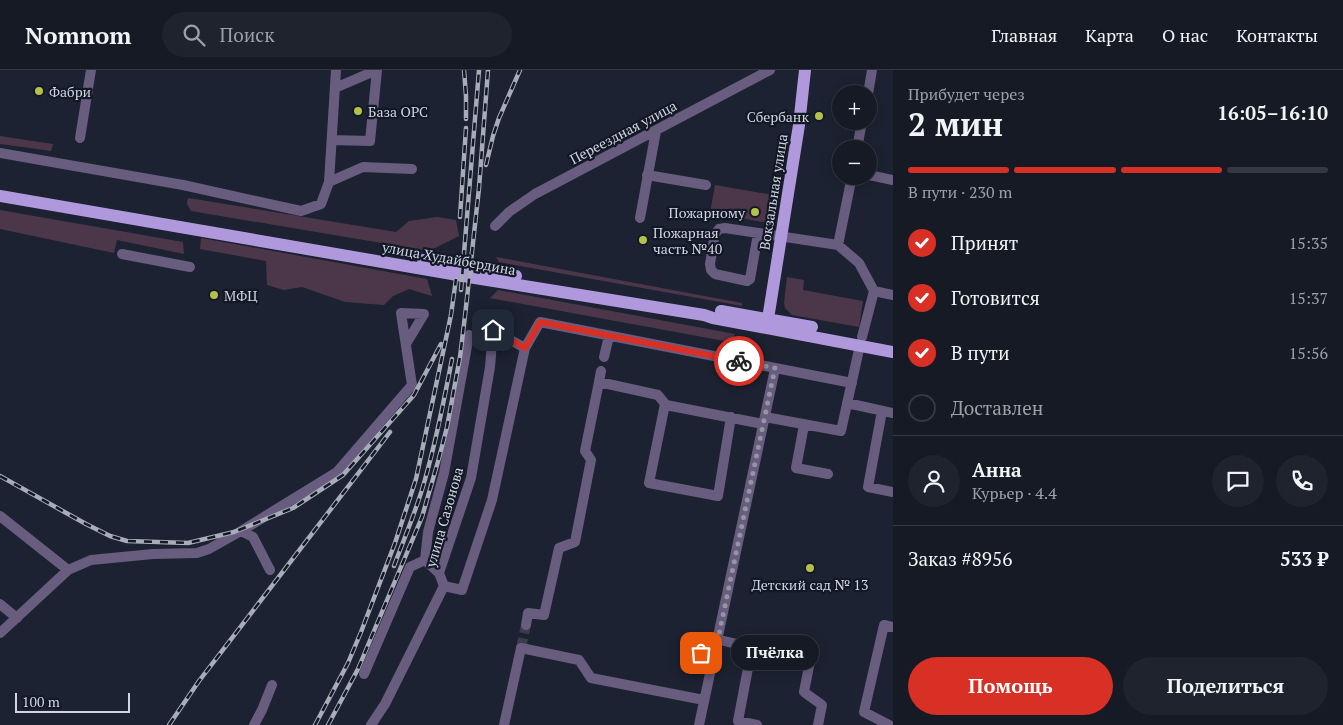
<!DOCTYPE html>
<html lang="ru">
<meta charset="utf-8">
<style>
:root{--surface:#151a25;--page:#1e232d;--text:#f1f3f6;--muted:#9da1a7;--line:#343842;--accent:#d93025}
body{margin:0;font-family:"PT Serif",serif;background:var(--page);color:var(--text);height:100vh;display:flex;flex-direction:column;font-size:19px;white-space:nowrap}
*{box-sizing:border-box;margin:0}
p{font-size:16px;color:var(--muted)}
.icon{flex:none;width:28px;height:28px;fill:none;stroke:currentColor;stroke-width:2;stroke-linecap:round;stroke-linejoin:round}
.map{position:relative;flex:1;overflow:hidden}
.side{display:flex;flex-direction:column;background:var(--surface);width:450px}
.side>*{flex:none}
.buttons{position:absolute;left:832px;top:15px;display:grid;gap:10px}
.buttons a{display:grid;place-items:center;width:45px;height:45px;border-radius:50%;background:var(--surface);box-shadow:0 2px 12px #0003,0 0 0 1px var(--line);font-size:25px}
.scale{position:absolute;left:15px;bottom:12px;width:115px;box-sizing:border-box;padding-left:5px;border:2px solid #d1d5e0;border-top:0;font-size:14px;line-height:18px;white-space:nowrap;color:#d1d5e0;-webkit-text-stroke:4px #131827;paint-order:stroke}
.pin{position:absolute;display:grid;place-items:center;width:42px;height:42px;color:#fff;margin:-21px;border-radius:10px;box-shadow:0 2px 8px #0006}
.courier{position:absolute;display:grid;place-items:center;width:50px;height:50px;margin:-25px;border:4px solid #d93025;border-radius:50%;background:#fff;color:#222;box-shadow:0 1px 6px #0007}
.bubble{position:absolute;height:35px;border-radius:18px;background:var(--surface);box-shadow:0 2px 12px #0003,0 0 0 1px var(--line);font-size:16px;font-weight:700;line-height:35px;text-align:center}
.summary em{font-style:normal;font-weight:700}
.summary div{display:flex;flex-direction:column-reverse}
.summary{display:flex;align-items:center;justify-content:space-between;height:85px;padding:0 15px}
h1{font-size:32px;font-weight:700;line-height:38px}
.bar{display:grid;grid-template-columns:repeat(4,1fr);gap:8px 5px;align-content:center;height:60px;padding:0 15px}
.bar i{height:6px;border-radius:4px;background:var(--line)}
.bar .current{background:var(--accent)}
.bar p{grid-column:span 4}
.line{display:flex;align-items:center;gap:12px;padding:0 15px;border-top:1px solid var(--line)}
.line div{flex:1}
.round{display:grid;place-items:center;flex:none;width:52px;height:52px;border-radius:26px;background:var(--page)}
ol{padding:0 15px;list-style:none}
li{display:flex;align-items:center;gap:15px;height:55px}
li p{margin-inline-start:auto}
li .icon{padding:5px;border-radius:50%;background:var(--accent);color:#fff;stroke-width:4}
li:last-child{color:var(--muted)}
li i{width:28px;height:28px;border:2px solid var(--line);border-radius:50%}
.button{display:flex;gap:10px;margin-top:auto;padding:10px 15px}
.button a{flex:1;height:58px;border-radius:30px;background:var(--accent);color:#fff;font-size:20px;font-weight:700;line-height:58px;text-align:center}
.button a+a{background:var(--page);color:var(--text)}
header{display:flex;align-items:center;gap:30px;box-sizing:border-box;height:70px;padding:0 25px;background:var(--surface);border-bottom:1px solid var(--line)}
header strong{font-size:24px}
nav{display:flex;gap:28px;margin-inline-start:auto;font-size:18px}
.search{width:350px;height:45px;background:var(--page);display:flex;align-items:center;gap:12px;box-sizing:border-box;padding:0 18px;border-radius:28px;color:var(--muted);font-size:19px}
main{display:flex;flex:1;min-height:0}
.map>svg:first-child{display:block}
.green{fill:#4c374a}
.lines{fill:none;stroke-linecap:round;stroke-linejoin:round}
.minor-tunnel{stroke:#373d4b;stroke-width:10;stroke-dasharray:10 5;stroke-linecap:butt}
.minor{stroke:#685d7f;stroke-width:10}
.major{stroke:#b098dd;stroke-width:12}
.rail-casing{stroke:#a7acb8;stroke-width:4.5}
.rail{stroke:#131827;stroke-width:2.5;stroke-dasharray:8;stroke-linecap:butt}
.done{stroke:#9296a3;stroke-width:5;stroke-dasharray:0 9}
.route{stroke:#d93025;stroke-width:6}
.poi-dot{fill:#b4c24a;stroke:#131827;stroke-width:2}
.labels{text-anchor:middle;dominant-baseline:central;stroke-width:4.5;stroke-linejoin:round;paint-order:stroke}
.poi-label{font-size:14px;fill:#d1d5e0;stroke:#131827;text-anchor:start}
.street-label{font-size:14px;fill:#d1d5e0;stroke:#131827}
</style>
<header>
<strong>Nomnom</strong>
<div class="search"><svg class="icon" aria-label="search" viewBox="0 0 24 24"><circle cx="10" cy="10" r="6"/><path d="M15 15l6 6"/></svg>Поиск</div>
<nav><a>Главная</a><a>Карта</a><a>О нас</a><a>Контакты</a></nav>
</header>
<main>
<div class="map">
<svg width="893" height="655" viewBox="0 0 893 655">
<rect width="100%" height="100%" fill="#1c2231"/>
<path class="green" d="M0 66 53 74 51 81 0 74Z
M715 115 779 126 774 154 710 143Z
M189 128 396 162 409 151 437 147 456 150 459 166 429 181 191 141 187 134V130Z
M0 140 183 172 184 184 117 170 114 183 0 159Z
M201 168 427 209 432 226 409 219 393 226 384 235 345 232 302 217 284 220 267 215 266 191 200 179Z
M496 187 742 233V236L499 192Z
M787 207 804 210 803 220 863 231 859 257 792 245 785 238 784 233Z
M498 220 735 264 730 272 490 228Z"/>
<g class="lines">
<path class="minor-tunnel" d="M521 578 526 555"/>
<path class="minor" d="M335 18 377 0
M868 24 872 0
M80 68 91 0
M332 70 370 71 377 0
M857 79 862 51
M0 83 183 115 301 141 321 134 329 112 336 0
M647 105 706 115
M869 105 893 110
M329 112 363 97 412 99
M640 148 656 61
M495 156 509 142 535 124 770 0
M758 164 750 209 747 211 715 204 711 200 710 194 715 164 719 159 725 158 838 175 859 193 874 221
M838 175 852 106
M122 184 190 197
M862 267 874 221 893 225
M525 278 540 252 852 313
M604 287 609 266
M601 301 599 312 658 325 666 335 763 354
M847 333 893 343
M665 334 649 413 718 426 731 347
M882 341 868 417 893 422
M765 347 841 361 860 275
M804 355 796 398 828 404
M0 446 68 500
M241 461 253 467 270 500
M439 503 425 490 428 462 444 403 469 265
M0 534 17 548
M526 555 528 543 544 545 559 478 575 472 591 390 585 381 599 312
M0 563 68 500 91 490 153 484 197 483 209 479 241 461 337 402 412 315 401 243 424 244 406 274
M752 577 738 651 757 655
M698 596 704 570 707 567 810 591 804 622 822 635 818 655
M364 604 410 497 425 490
M254 655 262 640 272 615
M371 655 385 634 444 516 439 503 471 408 490 297 493 260 525 278 492 430 462 520 444 516
M504 655 521 578 579 590 591 608 704 630
M699 655 775 299
M889 655 864 642 884 555 893 557"/>
<path class="major" d="M0 126 475 208 704 245 713 248 893 282
M423 190 516 206
M721 241 812 257
M767 255 799 55 805 0"/>
<g class="rail-casing">
<path id="rail" d="M464 0 466 26V49
M486 95 493 66 499 48 520 0
M460 147 466 58
M461 220 479 0
M0 406 86 454 110 466 127 471 188 473 234 462 293 438 343 405 414 325 441 274
M394 496C404 469 416 441 424 413 436 372 444 331 452 289
M169 655 199 611 390 362
M315 655 348 593 361 562 395 473 416 409 451 245 456 209
M328 655 358 599 422 447 439 388 447 357 460 287 465 246 479 118 488 0"/>
</g>
<use href="#rail" class="rail"/>
</g>
<g class="lines">
<path class="done" d="M701 583 705 568 707 567 718 569 775 298 739 291"/>
<path class="route" d="M493 260 525 278 540 252 739 291"/>
</g>
<g class="poi-dot">
<circle cx="39" cy="21" r="5"/>
<circle cx="358" cy="41" r="5"/>
<circle cx="819" cy="46" r="5"/>
<circle cx="755" cy="142" r="5"/>
<circle cx="643" cy="170" r="5"/>
<circle cx="214" cy="225" r="5"/>
<circle cx="810" cy="498" r="5"/>
</g>
<g class="labels">
<g class="poi-label">
<text x="49" y="21">Фабри</text>
<text x="368" y="41">База ОРС</text>
<text x="809" y="46" text-anchor="end">Сбербанк</text>
<text x="745" y="142" text-anchor="end">Пожарному</text>
<text x="653" y="162">Пожарная<tspan x="653" dy="16">часть №40</tspan></text>
<text x="224" y="225">МФЦ</text>
<text x="810" y="514" text-anchor="middle">Детский сад № 13</text>
</g>
<g class="street-label">
<text transform="translate(623 62) rotate(-28)">Переездная улица</text>
<text transform="translate(773 122) rotate(-81)">Вокзальная улица</text>
<text transform="translate(449 188) rotate(10)">улица Худайбердина</text>
<text transform="translate(444 447) rotate(-74)">улица Сазонова</text>
</g>
</g>
</svg>
<div class="buttons">
<a>+</a>
<a>−</a>
</div>
<div class="scale">100 m</div>
<div class="pin" style="left:701px;top:583px;background:#ea580c"><svg class="icon" aria-label="bag" viewBox="0 0 24 24"><path d="M5 8h14l-1 12H6zM9 8a3 3 0 0 1 6 0"/></svg></div>
<div class="pin" style="left:493px;top:260px;background:#1f2937"><svg class="icon" aria-label="home" viewBox="0 0 24 24"><path d="M3 11l9-7 9 7M6 9v11h12V9"/></svg></div>
<div class="courier" style="left:739px;top:291px"><svg class="icon" aria-label="bike" viewBox="0 0 24 24"><circle cx="6" cy="16" r="4"/><circle cx="18" cy="16" r="4"/><path d="M6 16l4-8h5l3 8M10 8l3 8H6M13 5h3"/></svg></div>
<div class="bubble" style="left:731px;top:565px;width:88px">Пчёлка</div>
</div>
<section class="side">
<div class="summary"><div><h1>2 мин</h1><p>Прибудет через</p></div><em>16:05–16:10</em></div>
<div class="bar"><i class="current"></i><i class="current"></i><i class="current"></i><i></i><p>В пути · 230 m</p></div>
<ol>
<li><svg class="icon" aria-label="check" viewBox="0 0 24 24"><path d="M5 12l5 5 9-10"/></svg>Принят<p>15:35</p></li>
<li><svg class="icon" aria-label="check" viewBox="0 0 24 24"><path d="M5 12l5 5 9-10"/></svg>Готовится<p>15:37</p></li>
<li><svg class="icon" aria-label="check" viewBox="0 0 24 24"><path d="M5 12l5 5 9-10"/></svg>В пути<p>15:56</p></li>
<li><i></i>Доставлен</li>
</ol>
<div class="line" style="height:90px"><a class="round"><svg class="icon" aria-label="person" viewBox="0 0 24 24"><circle cx="12" cy="8" r="4"/><path d="M4 21q1-7 8-7t8 7"/></svg></a><div><b>Анна</b><p>Курьер · 4.4</p></div><a class="round"><svg class="icon" aria-label="chat" viewBox="0 0 24 24"><path d="M4 5h16v11H9l-5 4z"/></svg></a><a class="round"><svg class="icon" aria-label="phone" viewBox="0 0 24 24"><path d="M5 4h4l2 5-3 2q2 4 5 5l2-3 5 2v4C11 20 4 13 5 4z"/></svg></a></div>
<div class="line" style="height:65px"><div>Заказ #8956</div><b>533 ₽</b></div>
<div class="button"><a>Помощь</a><a>Поделиться</a></div>
</section>
</main>
